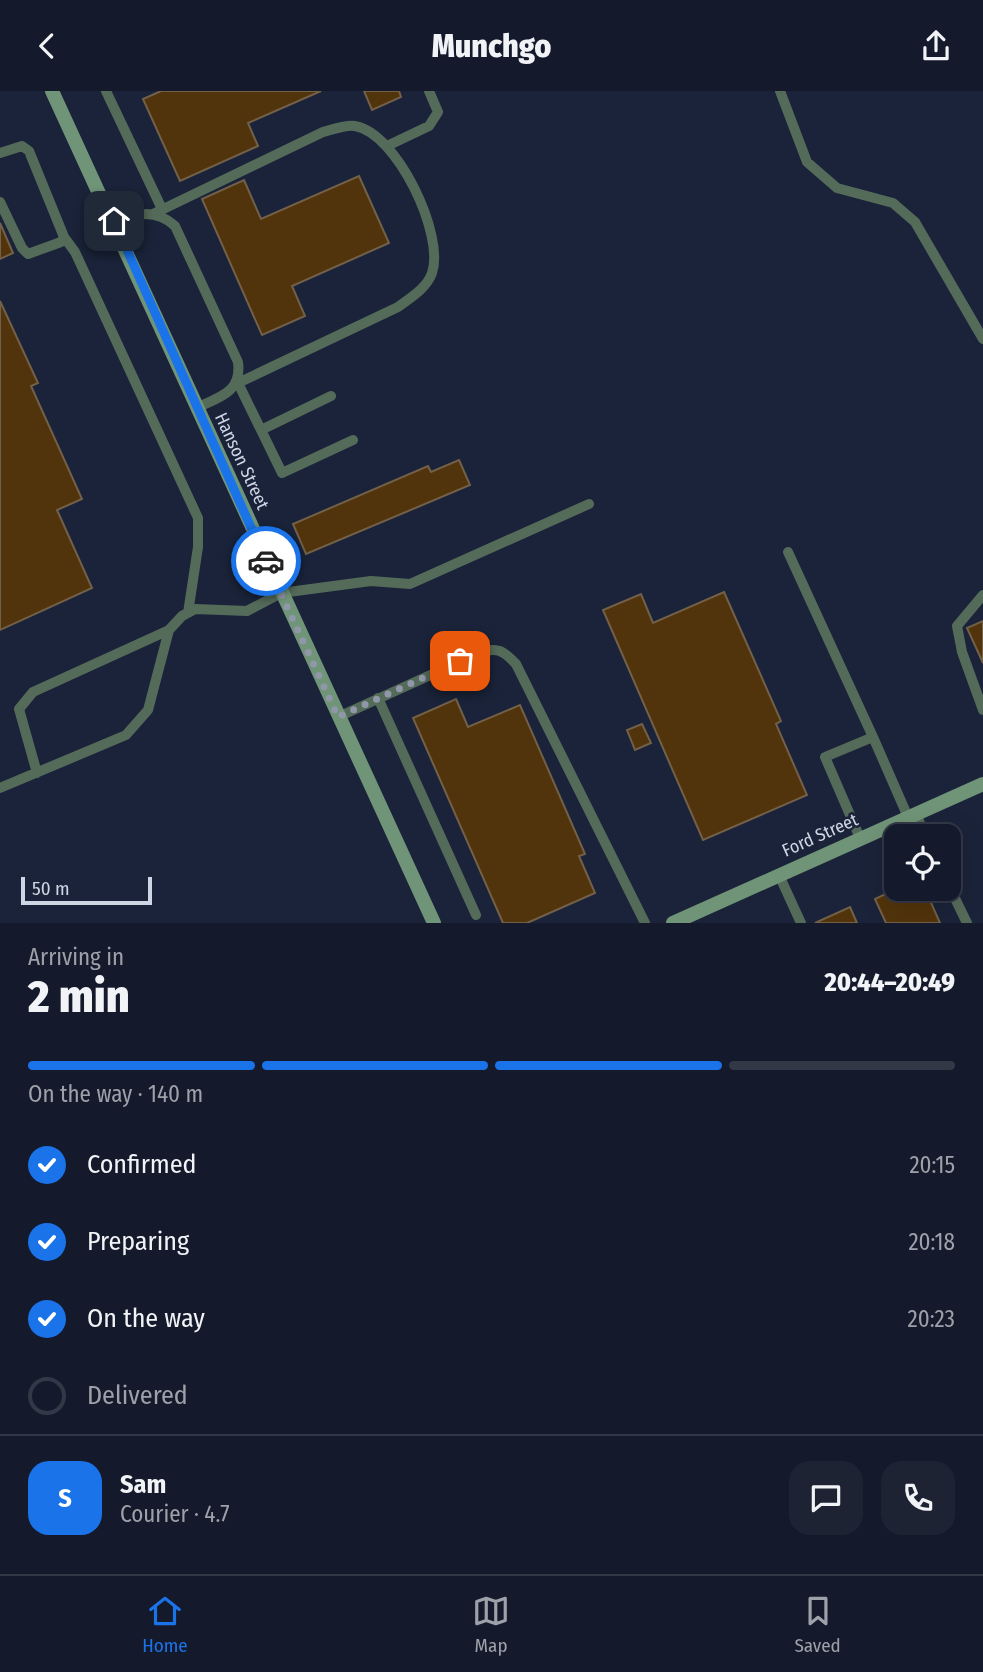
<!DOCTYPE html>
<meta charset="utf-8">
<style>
:root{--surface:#141a2b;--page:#1d2333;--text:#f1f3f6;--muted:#9da1a9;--line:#333847;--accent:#1a73e8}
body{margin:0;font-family:"Fira Sans Condensed",sans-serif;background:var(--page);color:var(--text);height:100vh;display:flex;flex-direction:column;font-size:26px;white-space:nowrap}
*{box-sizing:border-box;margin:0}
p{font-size:23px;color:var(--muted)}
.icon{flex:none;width:38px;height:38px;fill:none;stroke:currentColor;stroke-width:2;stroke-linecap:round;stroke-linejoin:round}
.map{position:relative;height:832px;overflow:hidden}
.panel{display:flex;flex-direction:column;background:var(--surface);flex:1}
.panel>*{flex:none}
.fabs{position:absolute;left:884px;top:733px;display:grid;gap:14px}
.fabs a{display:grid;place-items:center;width:77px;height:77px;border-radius:14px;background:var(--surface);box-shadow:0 7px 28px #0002,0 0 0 2px var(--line);font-size:35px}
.scale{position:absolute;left:21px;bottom:18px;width:131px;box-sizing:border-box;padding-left:7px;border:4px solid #ced5e4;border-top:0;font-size:19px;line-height:24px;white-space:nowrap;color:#ced5e4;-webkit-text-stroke:5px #1a2339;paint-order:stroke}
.pin{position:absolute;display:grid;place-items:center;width:60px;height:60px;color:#fff;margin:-30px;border-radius:14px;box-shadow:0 4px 10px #0006}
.courier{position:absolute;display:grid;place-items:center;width:70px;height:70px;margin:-35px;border:5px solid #1a73e8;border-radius:50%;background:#fff;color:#222;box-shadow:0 2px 9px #0007}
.overview em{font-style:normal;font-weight:800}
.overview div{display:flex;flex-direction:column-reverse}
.overview{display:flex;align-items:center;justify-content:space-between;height:119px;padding:0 28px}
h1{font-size:46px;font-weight:800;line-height:52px}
.bar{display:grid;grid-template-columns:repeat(4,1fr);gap:10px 7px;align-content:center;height:84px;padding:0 28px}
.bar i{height:9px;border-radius:5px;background:var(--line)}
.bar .on{background:var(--accent)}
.bar p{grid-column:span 4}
.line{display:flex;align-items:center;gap:18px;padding:0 28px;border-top:2px solid var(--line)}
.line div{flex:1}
.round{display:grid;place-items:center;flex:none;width:74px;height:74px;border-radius:21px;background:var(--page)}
ol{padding:0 28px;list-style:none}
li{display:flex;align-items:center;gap:21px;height:77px}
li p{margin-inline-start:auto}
li .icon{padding:7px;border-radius:50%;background:var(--accent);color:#fff;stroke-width:4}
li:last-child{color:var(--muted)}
li i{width:38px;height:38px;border:4px solid var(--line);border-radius:50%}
header{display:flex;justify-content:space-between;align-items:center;height:91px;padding:0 28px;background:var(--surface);font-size:32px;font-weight:800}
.tab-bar{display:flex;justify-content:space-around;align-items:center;height:98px;border-top:2px solid var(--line);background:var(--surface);font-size:19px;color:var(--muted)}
.tab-bar a{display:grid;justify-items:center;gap:4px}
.tab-bar .on{color:var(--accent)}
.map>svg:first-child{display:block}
.building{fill:#51340b;stroke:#736048;stroke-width:2}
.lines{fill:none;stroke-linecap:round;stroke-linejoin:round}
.lane{stroke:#556b5a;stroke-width:10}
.secondary{stroke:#709478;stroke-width:14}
.done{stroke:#8f97a8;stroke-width:7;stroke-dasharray:0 12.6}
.route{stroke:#1a73e8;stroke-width:9}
.labels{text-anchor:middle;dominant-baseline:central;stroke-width:5;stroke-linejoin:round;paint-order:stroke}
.street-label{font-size:18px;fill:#ced5e4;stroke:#1a2339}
</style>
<header><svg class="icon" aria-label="back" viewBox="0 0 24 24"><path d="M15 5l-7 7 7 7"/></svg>Munchgo<svg class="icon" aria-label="share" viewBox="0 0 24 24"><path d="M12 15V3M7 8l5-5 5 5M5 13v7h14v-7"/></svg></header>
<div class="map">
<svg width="983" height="832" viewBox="0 0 983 832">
<rect width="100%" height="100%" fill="#1a2339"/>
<path class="building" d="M161 0H321L248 32 258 55 180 90 143 8Z
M364 0H399L401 6 372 19Z
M359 85 389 152 292 195 305 225 262 244 202 108 244 89 261 128Z
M0 132 13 162 0 168Z
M0 210 38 292 31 295 82 408 57 419 92 497 0 539Z
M459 369 470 394 306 463 293 433 428 375 431 381Z
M724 501 781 630 776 633 807 704 703 749 603 519 641 503 653 532Z
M983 530V572L967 537Z
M456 608 468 636 520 614 585 763 579 765 595 802 527 832H503L413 627Z
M642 633 651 652 635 659 627 639Z
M896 798H925L940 832H886L875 808Z
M850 816 857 832H815Z"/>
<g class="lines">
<path class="lane" d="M106 0 162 118
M780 0 807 71 837 97 893 112 915 131 983 248
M387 55 429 35 438 21 429 0
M0 62 22 55 29 60 64 146 61 151 28 163 22 157 0 111
M153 123 323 41C332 39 346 33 355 35 397 42 445 144 432 182 427 197 410 207 398 216L238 292 282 382 353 349
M114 130C137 123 155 117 175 135L238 271C242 301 220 306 196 317
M64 146 75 161 198 427V456L188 522
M261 339 331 305
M788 461 873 646
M983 504 957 535 962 561 983 619
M378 607 476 824
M338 626 481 561C498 556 504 560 516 573L645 832
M37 682 19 618 33 601 169 539
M0 697 126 644 148 619 169 539 182 525 195 518 247 520 281 502 371 490 410 493 589 413
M916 723 926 746
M860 747 825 666 873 646 908 726
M779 784 801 832
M948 793 967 832"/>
<path class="secondary" d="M52 0 434 832
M673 832 983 693"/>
</g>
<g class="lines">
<path class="done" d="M266 470 338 626 460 570"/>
<path class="route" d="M114 130 266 470"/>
</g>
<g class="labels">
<g class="street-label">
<text transform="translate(242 370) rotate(65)">Hanson Street</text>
<text transform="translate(820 744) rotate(-24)">Ford Street</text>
</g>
</g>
</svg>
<div class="fabs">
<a><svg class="icon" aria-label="locate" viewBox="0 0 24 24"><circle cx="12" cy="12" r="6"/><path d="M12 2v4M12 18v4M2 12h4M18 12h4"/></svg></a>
</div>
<div class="scale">50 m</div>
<div class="pin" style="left:460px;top:570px;background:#ea580c"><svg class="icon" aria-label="bag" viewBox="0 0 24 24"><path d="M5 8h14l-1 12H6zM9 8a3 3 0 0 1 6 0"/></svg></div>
<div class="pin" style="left:114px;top:130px;background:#1f2937"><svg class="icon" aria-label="home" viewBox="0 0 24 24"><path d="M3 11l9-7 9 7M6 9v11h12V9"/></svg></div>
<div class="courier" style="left:266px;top:470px"><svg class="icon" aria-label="car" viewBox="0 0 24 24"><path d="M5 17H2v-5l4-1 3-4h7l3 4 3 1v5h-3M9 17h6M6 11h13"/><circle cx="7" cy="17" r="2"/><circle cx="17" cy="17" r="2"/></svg></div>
</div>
<section class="panel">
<div class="overview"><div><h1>2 min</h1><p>Arriving in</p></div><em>20:44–20:49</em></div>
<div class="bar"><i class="on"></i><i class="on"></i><i class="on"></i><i></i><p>On the way · 140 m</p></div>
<ol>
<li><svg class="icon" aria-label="check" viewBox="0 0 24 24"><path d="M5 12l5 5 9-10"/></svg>Confirmed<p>20:15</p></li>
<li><svg class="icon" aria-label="check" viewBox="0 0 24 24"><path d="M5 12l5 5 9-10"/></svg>Preparing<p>20:18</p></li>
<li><svg class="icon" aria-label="check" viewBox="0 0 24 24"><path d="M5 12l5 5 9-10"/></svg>On the way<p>20:23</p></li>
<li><i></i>Delivered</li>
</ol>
<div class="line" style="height:126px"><b class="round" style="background:var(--accent);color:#fff">S</b><div><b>Sam</b><p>Courier · 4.7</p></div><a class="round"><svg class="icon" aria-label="chat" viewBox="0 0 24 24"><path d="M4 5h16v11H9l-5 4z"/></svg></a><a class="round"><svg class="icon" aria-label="phone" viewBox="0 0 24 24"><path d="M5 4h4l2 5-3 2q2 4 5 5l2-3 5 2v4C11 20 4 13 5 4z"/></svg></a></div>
</section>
<nav class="tab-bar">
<a class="on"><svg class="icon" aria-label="home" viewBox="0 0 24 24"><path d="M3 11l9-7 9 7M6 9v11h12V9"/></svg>Home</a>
<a><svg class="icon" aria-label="map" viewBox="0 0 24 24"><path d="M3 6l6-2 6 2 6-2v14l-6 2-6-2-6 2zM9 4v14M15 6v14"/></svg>Map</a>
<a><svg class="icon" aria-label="saved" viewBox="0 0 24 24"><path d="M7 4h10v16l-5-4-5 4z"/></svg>Saved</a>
</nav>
